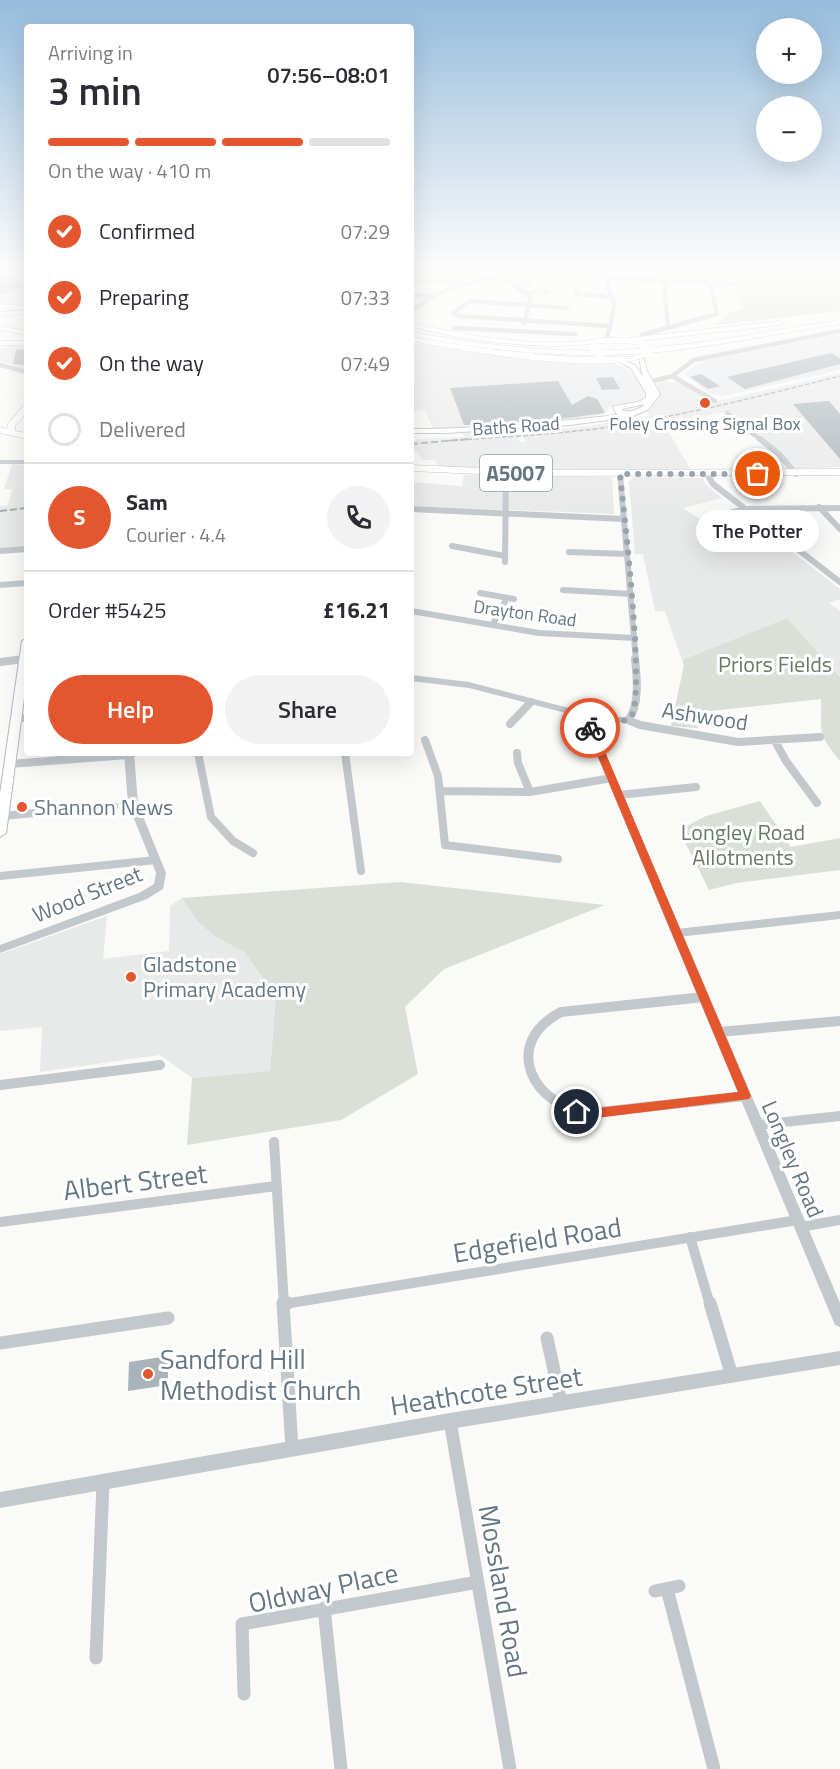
<!DOCTYPE html>
<meta charset="utf-8">
<style>
:root{--surface:#fff;--page:#f2f2f3;--text:#2b2b33;--muted:#7c7c81;--line:#e1e1e2;--accent:#e4572e}
body{margin:0;font-family:"Titillium Web",sans-serif;background:var(--page);color:var(--text);height:100vh;display:flex;flex-direction:column;font-size:22px;white-space:nowrap}
*{box-sizing:border-box;margin:0}
p{font-size:20px;color:var(--muted)}
.icon{flex:none;width:33px;height:33px;fill:none;stroke:currentColor;stroke-width:2;stroke-linecap:round;stroke-linejoin:round}
.map{position:relative;flex:1;overflow:hidden}
.sheet{position:absolute;left:24px;top:24px;width:390px;height:732px;display:flex;flex-direction:column;background:var(--surface);border-radius:6px;box-shadow:0 6px 24px #0002}
.sheet>*{flex:none}
.buttons{position:absolute;left:756px;top:18px;display:grid;gap:12px}
.buttons a{display:grid;place-items:center;width:66px;height:66px;border-radius:50%;background:var(--surface);box-shadow:0 6px 24px #0002;font-size:30px}
.pin{position:absolute;display:grid;place-items:center;width:51px;height:51px;color:#fff;margin:-26px;border:3px solid #fff;border-radius:50%;box-shadow:0 2px 6px #0007}
.courier{position:absolute;display:grid;place-items:center;width:60px;height:60px;margin:-30px;border:4px solid #e4572e;border-radius:50%;background:#fff;color:#222;box-shadow:0 2px 8px #0007}
.bubble{position:absolute;height:42px;border-radius:21px;background:var(--surface);box-shadow:0 6px 24px #0002;font-size:20px;font-weight:600;line-height:42px;text-align:center}
.headline em{font-style:normal;font-weight:600}
.headline div{display:flex;flex-direction:column-reverse}
.headline{display:flex;align-items:center;justify-content:space-between;height:102px;padding:0 24px}
h1{font-size:39px;font-weight:600;line-height:45px}
.bar{display:grid;grid-template-columns:repeat(4,1fr);gap:9px 6px;align-content:center;height:72px;padding:0 24px}
.bar i{height:8px;border-radius:4px;background:var(--line)}
.bar .selected{background:var(--accent)}
.bar p{grid-column:span 4}
.line{display:flex;align-items:center;gap:15px;padding:0 24px;border-top:2px solid var(--line)}
.line div{flex:1}
.round{display:grid;place-items:center;flex:none;width:63px;height:63px;border-radius:32px;background:var(--page)}
ol{padding:0 24px;list-style:none}
li{display:flex;align-items:center;gap:18px;height:66px}
li p{margin-inline-start:auto}
li .icon{padding:6px;border-radius:50%;background:var(--accent);color:#fff;stroke-width:4}
li:last-child{color:var(--muted)}
li i{width:33px;height:33px;border:3px solid var(--line);border-radius:50%}
.primary-button{display:flex;gap:12px;margin-top:auto;padding:12px 24px}
.primary-button a{flex:1;height:69px;border-radius:36px;background:var(--accent);color:#fff;font-size:24px;font-weight:600;line-height:69px;text-align:center}
.primary-button a+a{background:var(--page);color:var(--text)}
.map>svg:first-child{display:block}
.built{fill:#e8e9e9}
.green{fill:#dadfd7}
.building{fill:#aab3b9}
.lines{fill:none;stroke-linecap:round;stroke-linejoin:round}
.secondary-casing{stroke:#b3babf;stroke-width:2}
.primary-casing{stroke:#b5babe;stroke-width:1}
.trunk-casing{stroke:#b4b9bd;stroke-width:1}
.minor-far4{stroke:#c3c8cc;stroke-width:4.5}
.minor-far3{stroke:#c3c8cc;stroke-width:6}
.minor-far2{stroke:#c3c8cc;stroke-width:8}
.minor-far1{stroke:#c3c8cc;stroke-width:10}
.minor{stroke:#c3c8cc;stroke-width:13}
.tertiary{fill:#c3c8cc;fill-rule:evenodd}
.secondary{fill:#fff;fill-rule:evenodd}
.primary{fill:#fff;fill-rule:evenodd}
.trunk{fill:#fff;fill-rule:evenodd}
.rail-far1{stroke:#a2aab0;stroke-width:1.5;stroke-dasharray:5 2;stroke-linecap:butt}
.rail{stroke:#a2aab0;stroke-width:2;stroke-dasharray:7 3;stroke-linecap:butt}
.primary-bridge-casing{stroke:#b5babe;stroke-width:8;stroke-linecap:butt}
.primary-bridge{stroke:#fff;stroke-width:8}
.route{fill:#e4572e}
.done{stroke:#99a4ac;stroke-width:6;stroke-dasharray:0 10.8}
.poi-dot{fill:#e4572e;stroke:#fff;stroke-width:2}
.labels{text-anchor:middle;dominant-baseline:central;stroke-width:6;stroke-linejoin:round;paint-order:stroke}
.far-poi-label{font-size:18px;fill:#657683;stroke:#fff}
.far-street-label{font-size:18px;fill:#657683;stroke:#fff}
.shield{fill:#fff;stroke:#939fa8;stroke-width:1.5}
.shield-label{font-size:21px;font-weight:bold;fill:#657683}
.park-label{font-size:22px;fill:#687a64;stroke:#fff}
.street-label{font-size:22px;fill:#657683;stroke:#fff}
.poi-label{font-size:22px;fill:#657683;stroke:#fff;text-anchor:start}
.near-street-label{font-size:27px;fill:#657683;stroke:#fff}
.near-poi-label{font-size:27px;fill:#657683;stroke:#fff;text-anchor:start}
</style>
<div class="map">
<svg width="840" height="1769" viewBox="0 0 840 1769">
<rect width="100%" height="100%" fill="#fafaf8"/>
<path class="built" d="M0 269H27V306L0 303Z
M840 334V369L824 374 723 396 710 394 684 374 695 365 709 360Z
M411 343 515 358 610 363 628 368 636 378 645 394 641 400 615 404 604 414 586 418 433 429 425 410 411 411Z
M16 345 27 346V369L0 361V347Z
M840 373V467L797 469 768 442 729 411 645 428 648 431 666 428 692 471 438 467 435 460H422L417 451H411V441L418 439 465 437 461 433 514 429 520 442H526L521 433 587 426 650 416 646 410 660 396 657 384 663 381 684 384 714 402Z
M12 464 27 465V547L0 548V506L8 505 12 489H4Z
M464 475 612 477 614 514 411 506V482L462 486Z
M634 477 703 478 705 484 722 498 683 508 721 533 737 529 759 545 777 540 840 589V599L829 603 840 611V677L787 618 682 660 665 612 655 611 643 554H635L629 481Z
M182 898 198 922 216 937 244 952 276 996 270 1071 192 1078 160 1055 40 1072 42 1027 0 1031V954L107 916 103 959 169 951 170 906Z"/>
<path class="green" d="M731 269 840 271V311L716 325 729 313 742 309 731 275Z
M787 618 840 677V761C816 731 822 734 821 699L701 712 697 728 671 726 684 665 682 660Z
M760 801 791 847 840 838V870L737 883 709 890 679 830 706 816Z
M400 882 605 905 444 969 405 1007 418 1074 341 1120 187 1145 192 1078 270 1071 276 996 244 952 216 937 198 922 182 898Z"/>
<path class="building" d="M0 269H2L27 287 0 294Z
M26 349 27 365 13 364 16 350Z
M831 353 840 358V364L745 389 727 377Z
M701 374 720 386 708 389 690 377Z
M613 377 620 389 602 390 596 378Z
M558 381 572 405 588 396 597 399 605 413 560 419 464 425 450 388Z
M829 401 840 414V459L793 404Z
M168 1356V1385L128 1391 129 1362Z"/>
<g class="lines">
<g class="secondary-casing">
<path id="secondary" d="M639 358 644 359 647 371 660 394 649 409 631 417 570 425 446 433H411V429C480 429 549 423 617 415L613 408 614 406 638 402 646 398V393L631 368 618 361 621 359 636 366 643 377ZM645 404C639 410 632 412 623 411L622 409Z
M27 638V676L6 833 0 837V794L22 641Z"/>
</g>
<g class="primary-casing">
<path id="primary" d="M0 304 27 306V310L0 308Z
M411 323C466 335 525 346 582 341 602 339 628 333 646 344L642 346C612 338 580 347 549 346 503 345 456 338 411 327Z
M0 326 27 331V335L0 330Z
M411 337 496 350 573 357H632L648 351 652 353C616 379 458 350 411 341Z
M0 341H27V345H0Z
M24 405H27V412L15 426V431L27 433V439L0 433V427L7 429 8 424Z
M411 465 526 470 840 469V475L526 476 411 471Z"/>
</g>
<g class="trunk-casing">
<path id="trunk" d="M27 310V314L0 316V312Z
M840 320V324C771 334 703 350 633 354 558 358 484 350 411 336V332C484 345 558 354 633 349 703 345 771 330 840 320Z
M779 321 783 323 782 325 629 342 625 340 629 338Z"/>
</g>
<path class="minor-far4" d="M499 276 531 297 524 323
M608 278 732 284
M411 279 463 283
M419 279 422 269H468
M664 281 668 328
M514 285 530 282
M577 291V294L612 297
M526 292H548
M411 295 431 296
M567 308 470 301 453 313 459 316 609 326
M454 328 575 334
M642 335 717 314 710 283
M605 341C611 331 611 316 615 304L608 288V269
M0 365 27 372
M672 376 715 401
M650 382 672 376 694 360 840 331
M727 413 762 441"/>
<path class="minor-far3" d="M760 439 779 454 796 474
M620 474 636 661
M707 474 713 484 840 582
M819 507 840 529
M411 509 624 519
M720 515 757 543
M706 519 745 509 840 508
M452 546 505 556
M0 551 27 549
M569 552 627 554
M505 562 506 473
M0 585 27 583
M563 590 631 594
M480 593 514 599
M411 611 539 633 635 638
M493 624 507 598
M12 661 25 659"/>
<path class="minor-far2" d="M635 659C637 677 640 706 628 720L640 725 738 742 820 737
M0 662 24 659
M16 718H27
M510 724 531 702
M425 740 438 776 445 845 558 859
M775 741 786 761 817 803
M198 753 211 817 233 841 253 853
M345 753 361 871
M517 753 518 763 530 792
M9 764 128 755
M441 791 530 792 612 778
M619 795 696 787
M2 816 114 806
M0 876 156 860
M677 933 840 915"/>
<path class="minor-far1" d="M704 997 561 1012C500 1044 533 1108 591 1113L745 1096
M719 1032 840 1021
M0 1085 160 1065
M758 1125 840 1116
M274 1142 284 1305
M0 1222 276 1186
M800 1227 840 1220
M690 1237 710 1305
M284 1304 798 1220"/>
<path class="minor" d="M283 1303 292 1449
M710 1303 732 1376
M284 1304 288 1303
M547 1338 561 1403
M0 1343 168 1318
M450 1421 510 1769
M667 1589 714 1769
M655 1591 679 1586
M324 1608 341 1769
M96 1658 103 1483
M244 1694 242 1624 478 1582"/>
<path class="tertiary" d="M528 269H539L458 287 443 293 411 313V308C448 282 485 277 528 269Z
M0 460H27V464H0Z
M411 675 469 682 596 715 631 718 633 720 631 722 612 723 591 719 840 1303V1327L835 1325 581 717 469 688 411 681Z
M124 753H134L138 804 166 873 163 889 147 899 0 953V945L139 893 154 884 156 873 128 804Z
M840 1351V1365L450 1429 0 1508V1492L450 1413Z"/>
<use href="#secondary" class="secondary"/>
<use href="#primary" class="primary"/>
<use href="#trunk" class="trunk"/>
<path class="rail-far1" d="M446 441C498 437 550 435 602 428 682 416 761 396 840 376"/>
<path class="rail" d="M411 444 468 439
M0 511 27 508"/>
<g class="primary-bridge-casing">
<path id="primary-bridge" d="M642 344 648 349V353
M595 346V352L600 356"/>
</g>
<use href="#primary-bridge" class="primary-bridge"/>
</g>
<linearGradient id="sky" x2="0" y2="1"><stop stop-color="#96bcdc"/><stop offset="0.52" stop-color="#fdfdfc"/><stop offset="1" stop-color="#fdfdfc" stop-opacity="0"/></linearGradient>
<rect width="840" height="517" fill="url(#sky)"/>
<path class="route" d="M587 726 595 728 751 1096 749 1099 589 1119 573 1115 572 1112 577 1107 589 1109 738 1092 586 728Z"/>
<g class="lines">
<path class="done" d="M590 728 585 715C596 717 620 726 630 718 647 703 623 506 620 474H758"/>
</g>
<g class="poi-dot">
<circle cx="705" cy="403" r="6"/>
<circle cx="22" cy="807" r="6"/>
<circle cx="131" cy="977" r="6"/>
<circle cx="148" cy="1374" r="6"/>
</g>
<g class="labels">
<g class="far-poi-label">
<text x="705" y="423">Foley Crossing Signal Box</text>
</g>
<g class="far-street-label">
<text transform="translate(516 426) rotate(-4)">Baths Road</text>
<text transform="translate(525 613) rotate(8)">Drayton Road</text>
</g>
<rect class="shield" x="480" y="455" width="72" height="36" rx="4.5"/>
<g class="shield-label">
<text x="516" y="473">A5007</text>
</g>
<g class="park-label">
<text x="775" y="664">Priors Fields</text>
<text x="743" y="832">Longley Road<tspan x="743" dy="25">Allotments</tspan></text>
</g>
<g class="street-label">
<text transform="translate(705 716) rotate(9)">Ashwood</text>
<text transform="translate(87 894) rotate(-22)">Wood Street</text>
<text transform="translate(793 1159) rotate(67)">Longley Road</text>
</g>
<g class="poi-label">
<text x="34" y="807">Shannon News</text>
<text x="143" y="964">Gladstone<tspan x="143" dy="25">Primary Academy</tspan></text>
</g>
<g class="near-street-label">
<text transform="translate(135 1181) rotate(-7)">Albert Street</text>
<text transform="translate(537 1239) rotate(-9)">Edgefield Road</text>
<text transform="translate(486 1390) rotate(-9)">Heathcote Street</text>
<text transform="translate(323 1587) rotate(-12)">Oldway Place</text>
<text transform="translate(504 1591) rotate(80)">Mossland Road</text>
</g>
<g class="near-poi-label">
<text x="160" y="1358">Sandford Hill<tspan x="160" dy="31">Methodist Church</tspan></text>
</g>
</g>
</svg>
<div class="buttons">
<a>+</a>
<a>−</a>
</div>
<div class="pin" style="left:758px;top:474px;background:#ea580c"><svg class="icon" aria-label="bag" viewBox="0 0 24 24"><path d="M5 8h14l-1 12H6zM9 8a3 3 0 0 1 6 0"/></svg></div>
<div class="pin" style="left:577px;top:1112px;background:#1f2937"><svg class="icon" aria-label="home" viewBox="0 0 24 24"><path d="M3 11l9-7 9 7M6 9v11h12V9"/></svg></div>
<div class="courier" style="left:590px;top:728px"><svg class="icon" aria-label="bike" viewBox="0 0 24 24"><circle cx="6" cy="16" r="4"/><circle cx="18" cy="16" r="4"/><path d="M6 16l4-8h5l3 8M10 8l3 8H6M13 5h3"/></svg></div>
<div class="bubble" style="left:696px;top:510px;width:123px">The Potter</div>
<section class="sheet">
<div class="headline"><div><h1>3 min</h1><p>Arriving in</p></div><em>07:56–08:01</em></div>
<div class="bar"><i class="selected"></i><i class="selected"></i><i class="selected"></i><i></i><p>On the way · 410 m</p></div>
<ol>
<li><svg class="icon" aria-label="check" viewBox="0 0 24 24"><path d="M5 12l5 5 9-10"/></svg>Confirmed<p>07:29</p></li>
<li><svg class="icon" aria-label="check" viewBox="0 0 24 24"><path d="M5 12l5 5 9-10"/></svg>Preparing<p>07:33</p></li>
<li><svg class="icon" aria-label="check" viewBox="0 0 24 24"><path d="M5 12l5 5 9-10"/></svg>On the way<p>07:49</p></li>
<li><i></i>Delivered</li>
</ol>
<div class="line" style="height:108px"><b class="round" style="background:var(--accent);color:#fff">S</b><div><b>Sam</b><p>Courier · 4.4</p></div><a class="round"><svg class="icon" aria-label="phone" viewBox="0 0 24 24"><path d="M5 4h4l2 5-3 2q2 4 5 5l2-3 5 2v4C11 20 4 13 5 4z"/></svg></a></div>
<div class="line" style="height:78px"><div>Order #5425</div><b>£16.21</b></div>
<div class="primary-button"><a>Help</a><a>Share</a></div>
</section>
</div>
